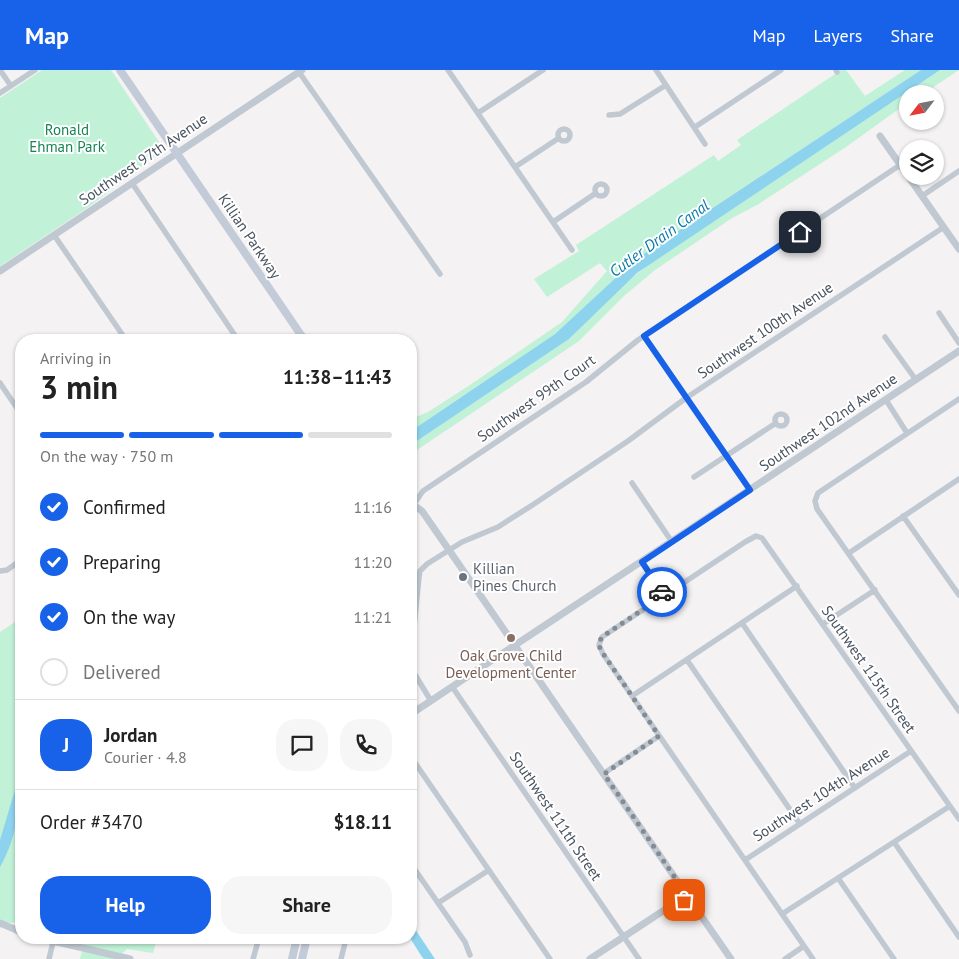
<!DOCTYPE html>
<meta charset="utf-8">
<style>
:root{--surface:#fff;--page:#f6f6f6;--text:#222;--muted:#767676;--line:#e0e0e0;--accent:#1762e9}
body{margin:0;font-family:"PT Sans",sans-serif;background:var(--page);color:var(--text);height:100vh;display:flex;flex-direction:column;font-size:19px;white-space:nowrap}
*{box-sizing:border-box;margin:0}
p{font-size:16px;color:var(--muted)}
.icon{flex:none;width:28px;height:28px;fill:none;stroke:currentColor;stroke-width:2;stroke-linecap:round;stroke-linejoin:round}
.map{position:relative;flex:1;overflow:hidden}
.side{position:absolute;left:15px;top:264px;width:402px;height:610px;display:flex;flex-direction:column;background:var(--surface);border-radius:20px;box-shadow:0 1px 4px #0004}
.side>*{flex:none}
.needle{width:32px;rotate:238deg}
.controls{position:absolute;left:899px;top:15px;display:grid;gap:10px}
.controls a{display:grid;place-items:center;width:45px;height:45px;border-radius:50%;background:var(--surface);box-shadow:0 1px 4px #0004;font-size:25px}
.pin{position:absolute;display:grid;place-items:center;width:42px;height:42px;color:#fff;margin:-21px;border-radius:10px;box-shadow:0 2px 8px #0006}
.courier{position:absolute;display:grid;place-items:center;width:50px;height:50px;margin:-25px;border:4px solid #1762e9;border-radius:50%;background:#fff;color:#222;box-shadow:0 1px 6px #0007}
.head em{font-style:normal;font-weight:800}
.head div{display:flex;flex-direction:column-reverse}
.head{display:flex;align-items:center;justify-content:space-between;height:85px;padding:0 25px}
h1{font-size:32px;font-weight:800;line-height:38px}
.bar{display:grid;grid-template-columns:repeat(4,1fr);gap:8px 5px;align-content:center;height:60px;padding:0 25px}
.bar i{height:6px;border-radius:4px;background:var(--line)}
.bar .on{background:var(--accent)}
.bar p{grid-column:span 4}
.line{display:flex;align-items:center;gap:12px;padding:0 25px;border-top:1px solid var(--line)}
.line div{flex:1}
.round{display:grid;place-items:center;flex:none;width:52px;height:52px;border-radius:20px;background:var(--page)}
ol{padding:0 25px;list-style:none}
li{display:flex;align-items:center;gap:15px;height:55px}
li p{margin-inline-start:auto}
li .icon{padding:5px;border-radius:50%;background:var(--accent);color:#fff;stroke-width:4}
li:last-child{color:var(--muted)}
li i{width:28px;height:28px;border:2px solid var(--line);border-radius:50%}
.action{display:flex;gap:10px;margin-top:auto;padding:10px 25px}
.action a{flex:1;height:58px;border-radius:20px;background:var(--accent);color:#fff;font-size:20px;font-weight:800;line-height:58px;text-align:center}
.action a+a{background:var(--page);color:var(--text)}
header{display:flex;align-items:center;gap:30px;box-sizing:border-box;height:70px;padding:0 25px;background:var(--accent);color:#fff}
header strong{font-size:24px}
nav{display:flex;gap:28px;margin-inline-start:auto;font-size:18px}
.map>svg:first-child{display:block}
.green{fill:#c1f1d7}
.water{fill:#8ed3ee}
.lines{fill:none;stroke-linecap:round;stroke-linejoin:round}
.minor{stroke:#c0c8d1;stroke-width:5.5}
.tertiary{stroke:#c0c8d1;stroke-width:7}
.secondary{stroke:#c3cbd8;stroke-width:8}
.done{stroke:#858b93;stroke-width:5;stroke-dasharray:0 9}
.route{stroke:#1762e9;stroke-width:6}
.worship-dot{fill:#6b7280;stroke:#fff;stroke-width:2}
.education-dot{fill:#8d6e63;stroke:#fff;stroke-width:2}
.labels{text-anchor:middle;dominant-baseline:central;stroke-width:4;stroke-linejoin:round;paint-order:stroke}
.park-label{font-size:15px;fill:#168556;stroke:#fff}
.street-label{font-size:15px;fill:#495360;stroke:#fff}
.worship-label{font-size:15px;fill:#5b616d;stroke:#fff;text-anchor:start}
.education-label{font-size:15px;fill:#785e54;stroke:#fff}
.water-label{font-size:16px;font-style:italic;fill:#0a7cab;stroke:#fff}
</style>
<header>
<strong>Map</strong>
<nav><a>Map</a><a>Layers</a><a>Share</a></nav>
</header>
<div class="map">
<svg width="959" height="889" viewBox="0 0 959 889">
<rect width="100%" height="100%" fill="#f4f2f2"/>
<path class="green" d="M42 0H111L161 75 160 82 90 136 0 196V28Z
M841 0H846L865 26 905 0H921L636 189 555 264 411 361V349L428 342 470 315 562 252 607 201 600 193 547 227 534 209 579 181 576 175 714 85 718 91 741 75 737 70Z
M940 0H959L923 24H908L907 33 846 77 757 135 732 148 655 200 625 225 579 271 411 384V375L569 269 625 213 651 193Z
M21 548V852L6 853 0 858V562Z
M85 868H157L153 883 127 879 116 889H80Z"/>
<path class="water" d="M921 0H940L637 203 569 269 411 375V361L555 264 636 189Z
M21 700C21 733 17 768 0 797V770Z
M411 853 435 889H424L422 887 410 868Z"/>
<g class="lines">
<path class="minor" d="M0 0 11 16
M448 0 572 180
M656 0 705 74
M836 0 837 2
M299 2 440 204
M0 23 35 0
M478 43 543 0
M609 45 620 44 666 15
M695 57 781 0
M558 65a6 6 0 1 1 12 0a6 6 0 1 1-12 0Z
M515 97 559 68
M132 113 238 270
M595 120a6 6 0 1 1 12 0a6 6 0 1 1-12 0Z
M922 126 959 101
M553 152 596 123
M54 165 126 270
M939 243 959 273
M644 266 750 420
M885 267 916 310
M0 313 21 344
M959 329 818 423 815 431 817 439 959 641
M886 330 907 363
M775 350a6 6 0 1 1 12 0a6 6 0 1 1-12 0Z
M694 407 776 353
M632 413 672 472
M414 434 423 421 586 312 638 270 900 95
M903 446 959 525
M849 483 959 409
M642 492 664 525
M0 501 7 500 21 490
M742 553 855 718
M823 554 875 520
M411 587 419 507 420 501 427 494 462 472 498 457 534 434 628 371 686 328 944 157
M687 590 800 754
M411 598 431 631
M453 618 639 889
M632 626 797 516
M411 687 550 889
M603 704 659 666
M894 772 959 867
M745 790 911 681
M411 794 465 872 470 885
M838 808 894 889
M438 833 489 800
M782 844 950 736
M49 889 54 868
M253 889 259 868
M341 889 345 873 350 868
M785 889 804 876
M813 889 603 584 599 575 602 567 745 472 756 466 762 468 959 749"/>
<path class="tertiary" d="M880 66 908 106
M908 106 959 179
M0 201 302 0
M411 433 422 441 449 480 678 812 689 823 695 837 731 889
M411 644 959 281
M672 835 681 825
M0 853 21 862
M40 868 130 889
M590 889 672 835 684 830"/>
<path class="secondary" d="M120 0 301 265 307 270
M292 889 297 868
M302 889 307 868"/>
</g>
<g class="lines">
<path class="done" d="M662 522 664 525 602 567 599 572 600 579 659 666 604 704 678 812 690 824 689 829 684 830"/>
<path class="route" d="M662 522 642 492 750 420 644 266 800 162"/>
</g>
<circle class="worship-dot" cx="463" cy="507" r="5"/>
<circle class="education-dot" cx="511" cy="568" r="5"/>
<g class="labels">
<g class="park-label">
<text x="67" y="59">Ronald<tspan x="67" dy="17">Ehman Park</tspan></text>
</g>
<g class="street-label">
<text transform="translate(143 89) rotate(-34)">Southwest 97th Avenue</text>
<text transform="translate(250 166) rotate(56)">Killian Parkway</text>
<text transform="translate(765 260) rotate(-34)">Southwest 100th Avenue</text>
<text transform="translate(536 328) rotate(-35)">Southwest 99th Court</text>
<text transform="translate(828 352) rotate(-34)">Southwest 102nd Avenue</text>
<text transform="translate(869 599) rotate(55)">Southwest 115th Street</text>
<text transform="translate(821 724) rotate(-33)">Southwest 104th Avenue</text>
<text transform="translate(556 746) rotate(56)">Southwest 111th Street</text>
</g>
<g class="worship-label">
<text x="473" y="498">Killian<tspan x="473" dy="17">Pines Church</tspan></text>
</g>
<g class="education-label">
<text x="511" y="585">Oak Grove Child<tspan x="511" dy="17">Development Center</tspan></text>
</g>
<g class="water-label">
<text transform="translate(659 168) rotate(-36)">Cutler Drain Canal</text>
</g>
</g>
</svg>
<div class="controls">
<a><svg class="needle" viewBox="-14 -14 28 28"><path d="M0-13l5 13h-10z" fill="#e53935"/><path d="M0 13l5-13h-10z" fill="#767676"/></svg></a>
<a><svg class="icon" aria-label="layers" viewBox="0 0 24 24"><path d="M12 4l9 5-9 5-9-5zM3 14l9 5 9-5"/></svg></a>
</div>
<div class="pin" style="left:684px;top:830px;background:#ea580c"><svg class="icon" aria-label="bag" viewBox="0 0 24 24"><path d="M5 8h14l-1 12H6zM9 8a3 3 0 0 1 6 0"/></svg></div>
<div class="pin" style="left:800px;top:162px;background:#1f2937"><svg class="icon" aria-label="home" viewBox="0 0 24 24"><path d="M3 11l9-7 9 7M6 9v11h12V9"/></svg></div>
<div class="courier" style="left:662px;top:522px"><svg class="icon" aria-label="car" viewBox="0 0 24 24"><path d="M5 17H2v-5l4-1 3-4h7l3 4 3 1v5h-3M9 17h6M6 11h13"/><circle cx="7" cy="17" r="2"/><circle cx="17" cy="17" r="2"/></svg></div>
<section class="side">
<div class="head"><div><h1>3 min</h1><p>Arriving in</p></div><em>11:38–11:43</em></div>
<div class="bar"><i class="on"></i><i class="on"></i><i class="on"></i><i></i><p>On the way · 750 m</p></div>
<ol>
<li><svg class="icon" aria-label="check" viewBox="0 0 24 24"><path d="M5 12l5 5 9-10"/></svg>Confirmed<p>11:16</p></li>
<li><svg class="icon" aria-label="check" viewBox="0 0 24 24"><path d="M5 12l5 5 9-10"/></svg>Preparing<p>11:20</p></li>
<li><svg class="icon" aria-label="check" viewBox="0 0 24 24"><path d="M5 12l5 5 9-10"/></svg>On the way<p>11:21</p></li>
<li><i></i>Delivered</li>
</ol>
<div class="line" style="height:90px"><b class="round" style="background:var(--accent);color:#fff">J</b><div><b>Jordan</b><p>Courier · 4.8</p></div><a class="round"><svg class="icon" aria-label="chat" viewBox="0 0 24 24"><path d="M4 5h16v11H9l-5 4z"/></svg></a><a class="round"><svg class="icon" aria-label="phone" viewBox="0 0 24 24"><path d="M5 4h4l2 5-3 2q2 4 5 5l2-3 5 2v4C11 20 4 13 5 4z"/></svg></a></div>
<div class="line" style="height:65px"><div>Order #3470</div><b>$18.11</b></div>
<div class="action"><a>Help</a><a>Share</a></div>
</section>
</div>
